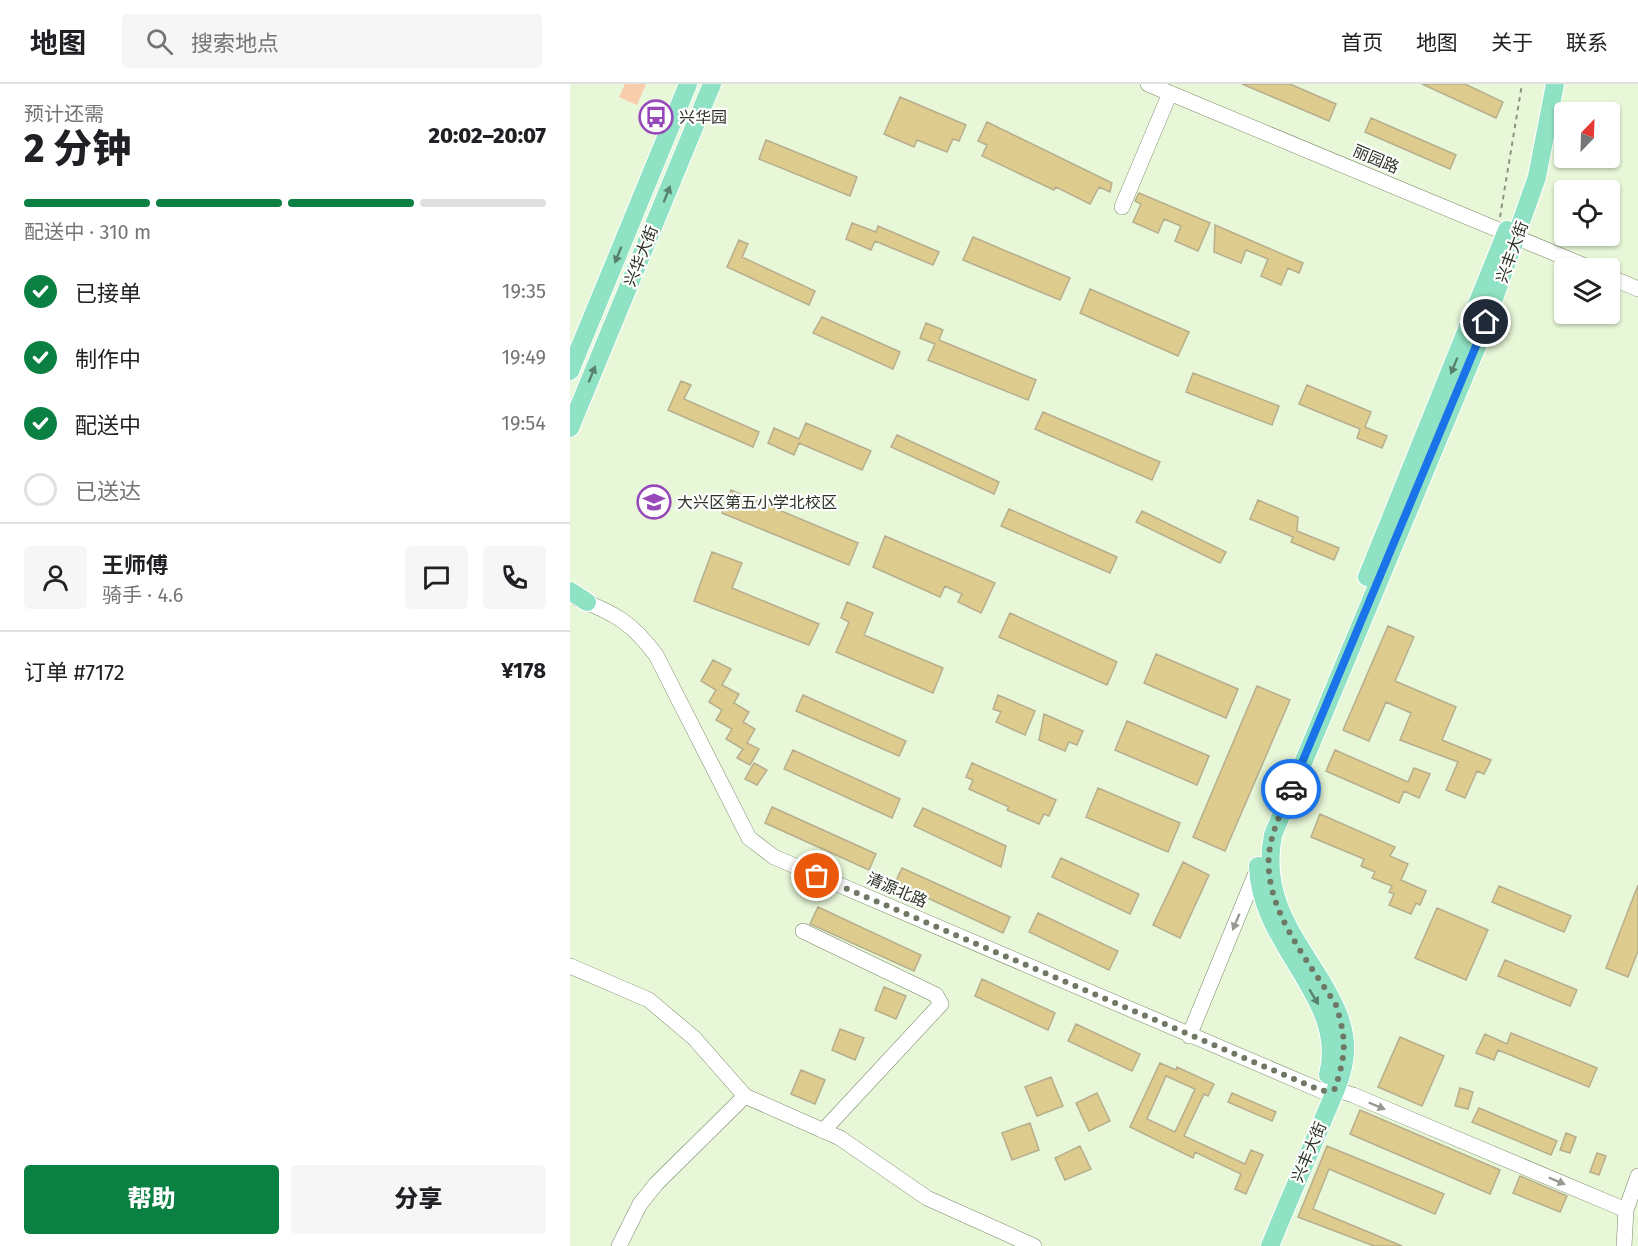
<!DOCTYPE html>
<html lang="zh">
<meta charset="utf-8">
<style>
:root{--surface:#fff;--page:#f6f6f6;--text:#202124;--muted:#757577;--line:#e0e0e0;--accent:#0b8043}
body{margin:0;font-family:"Fira Sans","Noto Sans SC",sans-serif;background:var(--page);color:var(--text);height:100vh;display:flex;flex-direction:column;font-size:22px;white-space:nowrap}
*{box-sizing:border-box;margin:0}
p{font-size:20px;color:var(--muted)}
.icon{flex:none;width:33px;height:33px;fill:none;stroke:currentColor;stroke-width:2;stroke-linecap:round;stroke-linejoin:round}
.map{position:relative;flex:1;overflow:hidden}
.sheet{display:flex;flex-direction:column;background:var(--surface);width:570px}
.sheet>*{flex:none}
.needle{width:39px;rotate:23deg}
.tools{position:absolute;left:984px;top:18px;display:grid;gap:12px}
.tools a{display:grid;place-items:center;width:66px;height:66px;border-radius:6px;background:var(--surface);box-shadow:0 2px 4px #0004;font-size:30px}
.pin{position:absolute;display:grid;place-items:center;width:51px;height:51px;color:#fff;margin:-26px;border:3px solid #fff;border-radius:50%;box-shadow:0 2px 6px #0007}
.courier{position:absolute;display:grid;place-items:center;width:60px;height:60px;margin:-30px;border:4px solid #1a73e8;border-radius:50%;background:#fff;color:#222;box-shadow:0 2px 8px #0007}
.summary em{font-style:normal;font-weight:800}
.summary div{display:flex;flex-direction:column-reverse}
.summary{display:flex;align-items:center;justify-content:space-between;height:102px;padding:0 24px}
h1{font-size:39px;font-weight:800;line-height:45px}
.bar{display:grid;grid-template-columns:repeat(4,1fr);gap:9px 6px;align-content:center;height:72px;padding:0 24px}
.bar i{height:8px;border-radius:4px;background:var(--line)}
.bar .on{background:var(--accent)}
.bar p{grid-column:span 4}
.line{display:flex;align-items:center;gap:15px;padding:0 24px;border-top:2px solid var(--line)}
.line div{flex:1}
.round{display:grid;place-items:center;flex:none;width:63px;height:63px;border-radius:6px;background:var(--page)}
ol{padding:0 24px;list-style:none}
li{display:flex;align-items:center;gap:18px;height:66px}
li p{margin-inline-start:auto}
li .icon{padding:6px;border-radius:50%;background:var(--accent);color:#fff;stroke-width:4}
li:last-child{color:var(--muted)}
li i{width:33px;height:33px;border:3px solid var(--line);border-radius:50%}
.button{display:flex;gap:12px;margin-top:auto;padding:12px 24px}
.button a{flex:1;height:69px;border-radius:6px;background:var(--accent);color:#fff;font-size:24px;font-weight:800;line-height:69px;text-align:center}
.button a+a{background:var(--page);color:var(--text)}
header{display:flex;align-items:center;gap:36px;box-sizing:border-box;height:84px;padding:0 30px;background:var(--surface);border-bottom:2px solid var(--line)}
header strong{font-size:28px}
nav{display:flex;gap:33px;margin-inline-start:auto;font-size:21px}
.search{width:420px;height:54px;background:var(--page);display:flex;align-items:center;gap:15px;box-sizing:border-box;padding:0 21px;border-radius:6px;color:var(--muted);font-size:22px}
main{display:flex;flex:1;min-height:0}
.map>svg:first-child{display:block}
.green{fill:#f8cdac}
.building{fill:#ddcc8e;stroke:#b7ae8d;stroke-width:1.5;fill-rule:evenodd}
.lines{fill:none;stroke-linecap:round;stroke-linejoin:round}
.minor-casing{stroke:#788769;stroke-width:16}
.major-casing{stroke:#fff;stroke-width:20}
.path{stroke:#8a957f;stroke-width:2;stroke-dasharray:4.5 4.5;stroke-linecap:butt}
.minor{stroke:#fff;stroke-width:15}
.major{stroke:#8fe2c3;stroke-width:18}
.oneway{fill:#59826d}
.oneway2{fill:#969992}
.done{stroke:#6e7864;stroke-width:6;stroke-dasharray:0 10.8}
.route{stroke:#1a73e8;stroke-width:8}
.labels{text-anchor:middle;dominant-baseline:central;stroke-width:4.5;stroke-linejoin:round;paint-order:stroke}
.poi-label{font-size:16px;fill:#2d3326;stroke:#fefefe;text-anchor:start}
.street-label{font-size:16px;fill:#2d3326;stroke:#fefefe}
</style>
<header>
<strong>地图</strong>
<div class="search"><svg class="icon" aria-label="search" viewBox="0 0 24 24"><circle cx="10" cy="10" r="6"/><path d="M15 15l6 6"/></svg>搜索地点</div>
<nav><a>首页</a><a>地图</a><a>关于</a><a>联系</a></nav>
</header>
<main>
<section class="sheet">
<div class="summary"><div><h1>2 分钟</h1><p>预计还需</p></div><em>20:02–20:07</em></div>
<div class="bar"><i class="on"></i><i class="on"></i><i class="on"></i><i></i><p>配送中 · 310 m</p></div>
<ol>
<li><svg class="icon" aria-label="check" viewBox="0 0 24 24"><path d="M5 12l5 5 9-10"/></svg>已接单<p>19:35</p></li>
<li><svg class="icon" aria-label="check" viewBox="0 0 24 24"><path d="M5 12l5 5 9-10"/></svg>制作中<p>19:49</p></li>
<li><svg class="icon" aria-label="check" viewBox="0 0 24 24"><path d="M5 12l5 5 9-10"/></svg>配送中<p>19:54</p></li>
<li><i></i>已送达</li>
</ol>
<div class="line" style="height:108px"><a class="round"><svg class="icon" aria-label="person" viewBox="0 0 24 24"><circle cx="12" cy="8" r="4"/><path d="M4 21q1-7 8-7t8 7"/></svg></a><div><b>王师傅</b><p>骑手 · 4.6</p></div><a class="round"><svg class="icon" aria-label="chat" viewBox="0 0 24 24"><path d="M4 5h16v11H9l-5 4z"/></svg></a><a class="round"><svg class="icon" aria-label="phone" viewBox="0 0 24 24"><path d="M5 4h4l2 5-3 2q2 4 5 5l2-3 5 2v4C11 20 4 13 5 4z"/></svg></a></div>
<div class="line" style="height:78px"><div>订单 #7172</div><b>¥178</b></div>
<div class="button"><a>帮助</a><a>分享</a></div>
</section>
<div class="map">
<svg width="1068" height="1162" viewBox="0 0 1068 1162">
<rect width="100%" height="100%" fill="#e7f7d7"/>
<path class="green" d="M55 0H76L67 21 49 13Z"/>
<path class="building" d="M672 0H720L766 20 759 37Z
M852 0H895L933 18 926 34Z
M330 13 396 41 389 57 383 55 377 68 347 56 344 63 314 50Z
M801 34 886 71 880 85 795 48Z
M417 38 542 99 540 108 529 103 520 120 486 103 484 106 412 72 417 61 408 57Z
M196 56 287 93 280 112 189 75Z
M569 109 640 139 628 167 605 157 611 142 594 135 588 149 563 138 571 120 565 117Z
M282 139 306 148 308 142 369 168 363 181 305 157 301 166 276 155Z
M645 141 733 179 729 189 718 184 711 201 691 192 698 175 676 166 671 179 644 168Z
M403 153 500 194 490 216 393 176Z
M169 156 178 160 172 173 245 207 239 221 157 183Z
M520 205 619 248 608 272 510 229Z
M252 233 330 268 323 285 243 249Z
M356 239 373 246 369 256 466 296 458 316 358 276 365 260 350 254Z
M623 289 709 322 702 341 616 308Z
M111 297 121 301 114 315 189 348 183 363 98 326Z
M737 301 801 328 795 343 817 352 812 364 787 354 790 345 729 320Z
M473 328 590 378 582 396 465 345Z
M236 339 301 367 292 386 229 359 224 371 198 359 204 344 229 355Z
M327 351 429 398 424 410 321 363Z
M161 406 288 459 279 481 152 429Z
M688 416 728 433 727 447 769 464 764 476 721 458 723 453 680 435Z
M439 425 547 473 540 489 431 442Z
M572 427 656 468 650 479 566 438Z
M315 452 425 499 411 529 388 518 392 510 375 502 370 513 303 483Z
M142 468 172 479 162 504 249 540 239 561 124 517Z
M277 518 303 529 294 551 373 584 363 609 266 568 279 538 271 534Z
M440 529 547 578 537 601 429 553Z
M818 542 844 553 825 597 886 623 872 656 921 676 914 690 907 687 895 714 876 706 888 678 830 656 841 629 816 618 799 657 773 646Z
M586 570 668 605 656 634 574 599Z
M143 576 161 585 152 601 169 610 164 619 179 628 173 638 185 645 177 659 189 665 180 681 167 674 173 665 156 655 162 645 146 636 152 626 139 618 146 606 131 597Z
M687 602 720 616 655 767 623 753Z
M233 611 336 657 329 672 226 627Z
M428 611 465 627 455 651 426 638 431 628 423 625Z
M474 630 513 647 507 661 499 658 495 667 469 656Z
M557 637 639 672 627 701 545 666Z
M223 666 330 715 322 734 214 685Z
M765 666 838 698 844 684 860 690 849 714 834 707 829 719 756 687Z
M184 679 197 686 187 701 175 695Z
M402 679 486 716 479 732 474 730 469 740 437 726 439 723 399 705 403 696 396 693Z
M528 704 610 739 598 768 516 733Z
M202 723 306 770 299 786 195 739Z
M353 724 436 762 431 783 344 742Z
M750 730 825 763 820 772 838 780 831 796 856 807 850 821 846 819 841 830 819 821 824 810 819 808 822 802 802 794 805 788 791 782 794 775 741 753Z
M491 774 569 810 560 830 482 793Z
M613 778 639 791 610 854 583 841Z
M332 784 440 833 433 849 325 799Z
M1068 801V867L1058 893 1036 884Z
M929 802 1001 832 994 848 922 818Z
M248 823 351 871 344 887 240 840Z
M867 824 918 846 896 896 845 874Z
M468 829 548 867 539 886 459 848Z
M935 876 1007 906 1000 922 928 892Z
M412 895 485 929 478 946 405 912Z
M314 903 336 912 326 935 305 926Z
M506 940 570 970 562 987 498 957Z
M270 945 294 954 285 976 262 966Z
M941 949 1027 984 1019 1003 928 966 924 976 906 969 915 950 937 960Z
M830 953 874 972 852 1022 808 1003Z
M590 979 606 986 607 983 644 1000 638 1012 634 1010 614 1052 675 1080 681 1066 693 1071 676 1110 665 1105 671 1090 625 1068 623 1074 560 1043ZM596 992 625 1005 605 1048 577 1035Z
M231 986 255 996 245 1020 221 1010Z
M481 993 493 1022 467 1032 455 1003Z
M890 1004 903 1008 898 1025 885 1022Z
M527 1009 540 1037 519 1047 506 1019Z
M662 1009 706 1028 702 1037 658 1018Z
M909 1024 987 1057 981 1071 902 1038Z
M790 1026 930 1086 920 1110 780 1050Z
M460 1039 469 1066 442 1076 432 1049Z
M996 1049 1006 1053 1000 1069 990 1066Z
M510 1062 521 1085 495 1096 485 1074Z
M757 1062 874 1110 865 1130 759 1085 743 1125 832 1162H804L728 1133Z
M1027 1069 1036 1072 1029 1091 1020 1088Z
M950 1092 997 1112 990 1128 943 1109Z"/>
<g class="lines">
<g class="minor-casing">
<path id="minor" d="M578 0 1020 184
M552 123 600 9
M1040 193 1068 205
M8 515C45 529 62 539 86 571L179 754 204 773 752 1007 765 1005 783 1011 1056 1126
M233 847 366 911 371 920 253 1047
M0 882 79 916 124 954 175 1012 270 1054 357 1114 464 1162
M619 952 688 784
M49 1162 70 1120 86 1100 175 1012
M1054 1162 1056 1126 1068 1092"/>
</g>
<g class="major-casing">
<path id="major" d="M0 287 118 0
M0 344 142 0
M797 493 937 146
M0 507 17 518
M688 782C690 863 778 915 758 991
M700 1162C718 1118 737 1075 755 1031 763 1012 775 988 775 966 776 941 764 919 752 898 722 850 691 811 703 751L908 260 967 93 985 0"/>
</g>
<path class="path" d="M930 133 952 0"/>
<use href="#minor" class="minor"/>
<use href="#major" class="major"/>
</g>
<defs><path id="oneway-solid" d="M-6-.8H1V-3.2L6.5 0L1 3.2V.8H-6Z" transform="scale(1.5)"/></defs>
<g class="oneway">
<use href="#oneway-solid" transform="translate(97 110) rotate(-68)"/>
<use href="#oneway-solid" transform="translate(48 171) rotate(112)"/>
<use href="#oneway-solid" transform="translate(884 282) rotate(112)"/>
<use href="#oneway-solid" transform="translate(22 290) rotate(-68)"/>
<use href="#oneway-solid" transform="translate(744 913) rotate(59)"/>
</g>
<g class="oneway2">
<use href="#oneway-solid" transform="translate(666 838) rotate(113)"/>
<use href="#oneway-solid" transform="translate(807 1022) rotate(23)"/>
<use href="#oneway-solid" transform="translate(987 1097) rotate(23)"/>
</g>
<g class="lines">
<path class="done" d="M247 792 752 1007 765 1005C776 969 777 957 766 921 739 878 694 825 699 771 701 748 712 726 721 705"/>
<path class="route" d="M721 705 916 238"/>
</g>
<defs>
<g id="bus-ring" transform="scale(1.725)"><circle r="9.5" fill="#fefefe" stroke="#9849b9" stroke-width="1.5"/><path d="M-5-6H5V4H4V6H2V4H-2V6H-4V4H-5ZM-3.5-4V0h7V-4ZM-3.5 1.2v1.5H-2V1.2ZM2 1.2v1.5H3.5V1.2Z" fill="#9849b9"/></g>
<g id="school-ring" transform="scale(1.725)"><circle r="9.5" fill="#fefefe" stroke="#9849b9" stroke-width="1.5"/><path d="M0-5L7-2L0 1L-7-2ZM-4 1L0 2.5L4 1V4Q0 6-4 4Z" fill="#9849b9"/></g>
</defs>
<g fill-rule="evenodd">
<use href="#bus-ring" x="86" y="33"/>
<use href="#school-ring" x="84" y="418"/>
</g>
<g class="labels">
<g class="poi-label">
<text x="109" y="33">兴华园</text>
<text x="107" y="418">大兴区第五小学北校区</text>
</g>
<g class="street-label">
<text transform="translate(806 75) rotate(23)">丽园路</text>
<text transform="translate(942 168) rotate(-70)">兴丰大街</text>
<text transform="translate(71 172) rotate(-68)">兴华大街</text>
<text transform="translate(327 806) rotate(23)">清源北路</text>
<text transform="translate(739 1068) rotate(-67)">兴丰大街</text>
</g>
</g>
</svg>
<div class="tools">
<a><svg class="needle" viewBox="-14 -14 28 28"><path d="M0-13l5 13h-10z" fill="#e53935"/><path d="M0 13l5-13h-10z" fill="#757577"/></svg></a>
<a><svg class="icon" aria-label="locate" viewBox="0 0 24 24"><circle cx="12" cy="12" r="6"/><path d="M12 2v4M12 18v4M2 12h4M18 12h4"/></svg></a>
<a><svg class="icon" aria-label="layers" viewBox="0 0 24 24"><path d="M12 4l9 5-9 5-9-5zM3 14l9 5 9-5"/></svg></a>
</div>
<div class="pin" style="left:247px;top:792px;background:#ea580c"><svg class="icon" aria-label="bag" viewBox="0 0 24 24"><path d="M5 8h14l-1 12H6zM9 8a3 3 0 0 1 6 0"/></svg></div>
<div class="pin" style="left:916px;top:238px;background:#1f2937"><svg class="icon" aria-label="home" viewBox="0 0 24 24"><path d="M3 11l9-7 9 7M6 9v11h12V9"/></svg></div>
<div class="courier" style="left:721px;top:705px"><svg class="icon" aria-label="car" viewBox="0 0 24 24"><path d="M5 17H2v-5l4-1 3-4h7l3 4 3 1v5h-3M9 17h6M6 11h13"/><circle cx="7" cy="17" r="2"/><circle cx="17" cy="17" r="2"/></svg></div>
</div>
</main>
